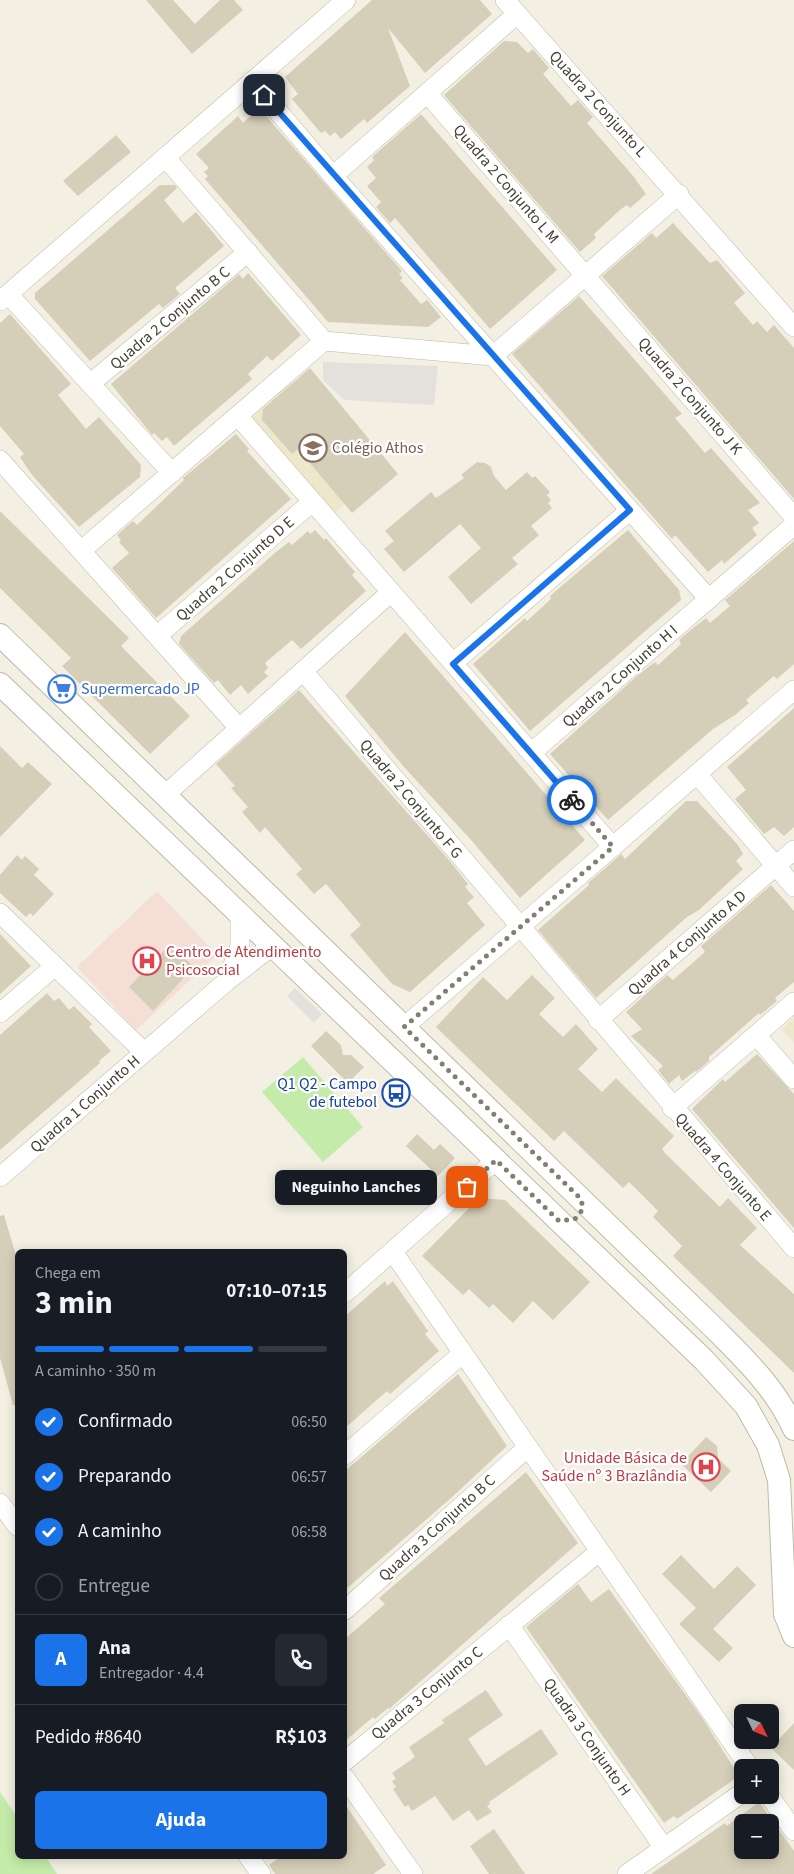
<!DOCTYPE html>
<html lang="pt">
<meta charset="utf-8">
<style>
:root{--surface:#171b24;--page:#242831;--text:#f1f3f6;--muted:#9ea1a6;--line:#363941;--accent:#1a73e8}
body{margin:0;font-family:"Source Sans 3",sans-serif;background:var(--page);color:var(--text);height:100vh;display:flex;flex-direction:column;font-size:19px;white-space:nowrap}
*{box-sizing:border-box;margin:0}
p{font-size:16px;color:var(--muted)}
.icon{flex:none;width:28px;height:28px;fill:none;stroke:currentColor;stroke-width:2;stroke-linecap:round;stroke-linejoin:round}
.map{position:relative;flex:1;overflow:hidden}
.sheet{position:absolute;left:15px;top:1249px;width:332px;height:610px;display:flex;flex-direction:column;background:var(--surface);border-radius:8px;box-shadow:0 2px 12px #0003}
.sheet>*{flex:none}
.needle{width:32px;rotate:133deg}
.controls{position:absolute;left:734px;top:1704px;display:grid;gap:10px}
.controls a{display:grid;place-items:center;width:45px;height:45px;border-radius:8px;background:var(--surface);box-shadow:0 2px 12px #0003;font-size:25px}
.pin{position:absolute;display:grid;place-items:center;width:42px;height:42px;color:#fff;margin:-21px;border-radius:10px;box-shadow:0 2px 8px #0006}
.courier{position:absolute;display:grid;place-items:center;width:50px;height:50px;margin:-25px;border:4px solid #1a73e8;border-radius:50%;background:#fff;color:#222;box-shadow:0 1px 6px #0007}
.bubble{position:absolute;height:35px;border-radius:8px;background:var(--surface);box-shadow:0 2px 12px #0003;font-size:16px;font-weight:700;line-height:35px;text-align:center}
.head em{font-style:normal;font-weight:700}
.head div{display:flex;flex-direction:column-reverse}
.head{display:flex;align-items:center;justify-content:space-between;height:85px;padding:0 20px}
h1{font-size:32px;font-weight:700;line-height:38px}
.bar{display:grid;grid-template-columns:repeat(4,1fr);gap:8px 5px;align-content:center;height:60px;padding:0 20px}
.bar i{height:6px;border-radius:4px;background:var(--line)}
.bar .active{background:var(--accent)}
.bar p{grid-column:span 4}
.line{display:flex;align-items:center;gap:12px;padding:0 20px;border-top:1px solid var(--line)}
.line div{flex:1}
.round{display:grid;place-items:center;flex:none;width:52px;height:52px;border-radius:8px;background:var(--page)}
ol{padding:0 20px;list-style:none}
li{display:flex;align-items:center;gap:15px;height:55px}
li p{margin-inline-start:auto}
li .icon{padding:5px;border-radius:50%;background:var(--accent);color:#fff;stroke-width:4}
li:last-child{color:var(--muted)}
li i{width:28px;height:28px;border:2px solid var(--line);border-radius:50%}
.primary-button{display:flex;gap:10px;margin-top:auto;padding:10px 20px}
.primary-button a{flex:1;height:58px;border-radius:8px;background:var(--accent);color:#fff;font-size:20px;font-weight:700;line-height:58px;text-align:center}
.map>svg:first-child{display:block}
.education{fill:#ede8cc}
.medical{fill:#f5ded6}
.green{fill:#c4eba9}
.parking{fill:#e3e1dc}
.building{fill:#d5ceb8;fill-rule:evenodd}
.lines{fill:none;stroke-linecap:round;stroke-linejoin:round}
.minor-casing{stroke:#bfbaa6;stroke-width:20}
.tertiary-casing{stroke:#bfbaa6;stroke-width:24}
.minor{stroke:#fff;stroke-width:19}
.tertiary{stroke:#fff;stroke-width:22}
.done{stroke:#827e71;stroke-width:5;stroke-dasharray:0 9}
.route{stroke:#1a73e8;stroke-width:6}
.labels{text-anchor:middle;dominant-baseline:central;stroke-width:4.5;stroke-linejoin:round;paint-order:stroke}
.street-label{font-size:16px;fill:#454133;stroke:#fff}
.education-label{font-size:16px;fill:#785e54;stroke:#fff;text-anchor:start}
.shop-label{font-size:16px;fill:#366cbe;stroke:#fff;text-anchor:start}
.health-label{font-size:16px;fill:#be3a42;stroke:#fff;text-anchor:start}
.transit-label{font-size:16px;fill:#164399;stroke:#fff;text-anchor:end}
</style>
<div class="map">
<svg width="794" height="1874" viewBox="0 0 794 1874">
<rect width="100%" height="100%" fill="#f3f0e3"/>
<path class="education" d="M291 382 376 478 333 514 251 419Z
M794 1018V1043L781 1029Z"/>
<path class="medical" d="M157 891 217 955 136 1030 77 967Z"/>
<path class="green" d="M303 1057 363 1127 323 1162 262 1092Z
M0 1792 17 1817 18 1856H45L57 1874H0Z"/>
<path class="parking" d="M323 362 438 366 434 405 344 400 323 380Z
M295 988 322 1014 314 1023 287 996Z"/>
<path class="building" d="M146 0H173L195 24 220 0H234L243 10 192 54Z
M372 0H480L492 14 425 73 388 28 410 86 367 123 364 119 341 139 335 132 330 136 325 131 321 133 292 99 298 94 285 77Z
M504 41 517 42 528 53 533 49 549 68 543 74 571 106 578 100 593 117 587 123 634 177 646 194 630 208 627 205 621 209 594 234 596 238 580 252 444 95Z
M259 108 402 271 399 274 403 278 400 280 421 304 427 300 441 317 428 327 328 322 205 179 208 176 204 172 209 168 196 154 238 116 243 123Z
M421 114 557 270 490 329 395 218 390 223 376 207 381 202 367 186 376 178 367 167 374 160 372 157Z
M116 135 131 152 78 196 63 181Z
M160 185H175L177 188 164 200 183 223 196 212 224 246 175 288 180 294 163 308 159 304 90 361 35 299V293Z
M673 223 710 263 717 260 745 293 734 303 753 325 757 321 767 332 774 325 794 348V499L602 276 652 233 656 238Z
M248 273 301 335 272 361 267 356 248 374 252 379 174 446 167 437 162 441 154 433 152 435 111 384 239 274 243 279Z
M579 296 682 414 675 418 705 453 711 448 760 503 748 510 759 523 752 528 757 535 724 564 722 560 708 572 675 535 672 539 512 354Z
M10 314 71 384 58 395 86 429 99 417 141 465 140 477 79 527 32 475 20 457 24 454 0 426V323Z
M310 368 398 474 352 513 298 449 292 454 262 420 263 409Z
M236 434 249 449 247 451 291 499 156 618 112 568 129 553 119 542 121 540 117 535 133 521 137 525 184 480 183 478Z
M477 462 485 463 491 467 494 476 506 490 527 472 532 478 535 476 550 492 547 495 551 500 548 503 552 508 531 526 539 535 512 558 518 564 471 604 448 577 481 548 460 524 404 572 384 549 394 541 385 531 431 492 436 498 464 478 461 475Z
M0 511 129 638 121 646 190 716 150 754 62 666 71 658 0 588Z
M315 530 324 540 326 538 355 572 352 575 366 591 301 649 292 640 265 663 268 668 264 672 268 676 248 694 241 685 230 695 218 680 214 683 179 644 181 636 276 552 289 542 292 545 308 531 310 534Z
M628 530 679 590 681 600 530 731 473 664 525 618 527 621 551 599 550 596 558 589Z
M794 541V664L777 679 774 676 746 700 749 703 735 715 713 729 608 820 550 754 638 675 655 662 658 665 681 644 679 640 687 633 706 618 710 623 730 606 725 600Z
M405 632 585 840 520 898 472 841 404 767 345 696Z
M299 690 449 860 468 884 465 887 474 897 467 903 485 925 410 992 392 984 350 935 361 925 326 884 314 894 296 874 302 869 271 834 265 827 260 833 242 812 248 807 231 788 235 786 216 764Z
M794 708V827L784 836 774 827 764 834 735 799 746 790 727 767Z
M0 746 22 768 28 762 52 784 0 837Z
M686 801H697L738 845 743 854 736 861 743 869 699 910 687 917 596 998 538 930 589 885 588 883 619 856 621 854 625 859Z
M17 855 22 860 25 856 39 869 34 875 54 894 33 916 30 913 26 917 0 893V875Z
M771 885 794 911V982L775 998 777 1001 760 1015 759 1013 709 1057V1061L696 1072 695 1071 682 1081 679 1075 669 1084 658 1070 663 1066 631 1036 642 1029 626 1012 667 975 673 980 705 952 701 946Z
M0 934 31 966 0 994Z
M170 944 194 967 153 1011 129 987Z
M532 975 555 998 539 1014 563 1037 576 1024 598 1049 578 1069 602 1092 616 1078 674 1136 662 1149 666 1154 720 1207 728 1198 757 1228 740 1245 794 1294V1373L673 1256 682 1246 653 1217 658 1211 629 1182 623 1188 564 1131 554 1141 436 1027 483 977 507 1000Z
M47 993 54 1001 59 998 69 1010 74 1006 92 1024 89 1027 111 1051 99 1061 100 1063 0 1150V1035Z
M326 1031 341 1045 343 1055H351L364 1067 348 1083 311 1046Z
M757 1054 794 1094V1228L692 1109 723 1079 725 1082Z
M417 1134 434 1150 440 1144 455 1158 438 1176 406 1146Z
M479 1198 505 1200 590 1282 553 1320 533 1301 513 1323 493 1304 489 1308 469 1289 463 1295 422 1256Z
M4 1215 18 1262V1405H13L0 1358V1216Z
M385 1281 387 1286 393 1281 428 1331 425 1334 439 1351 390 1394 387 1391 345 1428V1316Z
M458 1374 507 1446 451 1498 345 1590V1471Z
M706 1437 717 1446 718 1458 731 1471 711 1492 681 1464Z
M526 1472 578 1543 389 1709 388 1708 375 1719 373 1717 345 1741V1639L385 1604 379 1598Z
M681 1555 714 1589 737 1566 756 1585 713 1629 733 1648 719 1662 679 1624 696 1608 662 1574Z
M578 1584 591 1602 609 1589 703 1719 739 1776 677 1819 674 1816 664 1823 526 1627Z
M486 1690 503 1715 468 1739 486 1766 541 1729 558 1754 489 1802 490 1804 487 1806 492 1812 477 1821 469 1810 453 1821 435 1796 412 1811 408 1805 405 1807 393 1789 396 1787 392 1781 396 1779 392 1773 415 1757 409 1747 444 1723 442 1720Z
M794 1723V1770L771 1748Z
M759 1802 794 1851V1874H651L725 1823 727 1826ZM742 1822H770V1850H742Z
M345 1804 386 1865 373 1874H275L269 1865 281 1856H345Z
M494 1829 525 1874H489L470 1846Z"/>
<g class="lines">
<g class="minor-casing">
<path id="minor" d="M505 0 794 327
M252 81 333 176 709 599
M427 93 794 517
M165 157 324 341
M333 176 517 14
M8 294 172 473
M0 301 346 0
M324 341 493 356
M493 356 679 194
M91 383 248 252
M238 416 613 847
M0 460 239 728
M82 550 324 341
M157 636 312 502
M453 663 630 510
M303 671 794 1248
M531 753 794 525
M697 774 794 887
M165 795 391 592
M0 913 144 1052
M227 981 240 946V915
M0 1013 55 966
M598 1020 794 850
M404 1027 794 690
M756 1035 794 1079
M672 1108 794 1002
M0 1177 227 981 272 946
M393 1252 750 1768
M345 1293 496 1160
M345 1455 463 1353
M0 1503 18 1527
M345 1610 528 1447
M509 1625 664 1848
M345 1761 600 1551
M345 1778 413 1874
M769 1795 794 1831
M248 1856 261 1874
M627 1874 742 1793"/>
</g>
<g class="tertiary-casing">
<path id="tertiary" d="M0 635 716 1330C746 1360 776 1389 794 1429
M0 684 704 1360 746 1406 768 1445 779 1480 785 1614 794 1636"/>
</g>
<use href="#minor" class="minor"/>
<use href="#tertiary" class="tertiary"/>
</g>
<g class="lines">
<path class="done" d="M467 1187 496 1160 559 1221 575 1219 583 1209 581 1199 404 1027 613 847 572 800"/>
<path class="route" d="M264 95 630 510 453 664 572 800"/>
</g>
<defs>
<g id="school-ring" transform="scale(1.4375)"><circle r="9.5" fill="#fff" stroke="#8d6e63" stroke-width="1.5"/><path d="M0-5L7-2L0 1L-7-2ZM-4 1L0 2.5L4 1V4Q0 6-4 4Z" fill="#8d6e63"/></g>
<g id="supermarket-ring" transform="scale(1.4375)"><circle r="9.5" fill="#fff" stroke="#3f7fe0" stroke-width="1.5"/><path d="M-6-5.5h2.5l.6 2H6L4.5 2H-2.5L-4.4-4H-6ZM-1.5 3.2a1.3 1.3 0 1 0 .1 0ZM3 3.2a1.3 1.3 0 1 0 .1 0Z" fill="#3f7fe0"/></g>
<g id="hospital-ring" transform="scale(1.4375)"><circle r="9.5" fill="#fff" stroke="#e0444e" stroke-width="1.5"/><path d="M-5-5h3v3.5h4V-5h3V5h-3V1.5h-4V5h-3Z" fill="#e0444e"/></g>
<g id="bus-ring" transform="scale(1.4375)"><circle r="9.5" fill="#fff" stroke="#1a4fb4" stroke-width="1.5"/><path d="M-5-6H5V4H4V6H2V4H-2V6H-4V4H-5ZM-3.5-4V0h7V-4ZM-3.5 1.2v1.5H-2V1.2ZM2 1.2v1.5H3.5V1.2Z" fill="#1a4fb4"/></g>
</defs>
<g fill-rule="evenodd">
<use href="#school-ring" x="313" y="448"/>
<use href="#supermarket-ring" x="62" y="689"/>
<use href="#hospital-ring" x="147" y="961"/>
<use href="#bus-ring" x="396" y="1093"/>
<use href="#hospital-ring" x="706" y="1467"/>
</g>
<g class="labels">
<g class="street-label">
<text transform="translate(598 104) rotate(48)">Quadra 2 Conjunto L</text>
<text transform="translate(506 184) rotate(49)">Quadra 2 Conjunto L M</text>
<text transform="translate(170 318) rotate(-40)">Quadra 2 Conjunto B C</text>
<text transform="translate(690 396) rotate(49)">Quadra 2 Conjunto J K</text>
<text transform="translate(235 569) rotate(-41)">Quadra 2 Conjunto D E</text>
<text transform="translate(620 676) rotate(-41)">Quadra 2 Conjunto H I</text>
<text transform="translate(411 799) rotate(50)">Quadra 2 Conjunto F G</text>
<text transform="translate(687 943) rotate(-41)">Quadra 4 Conjunto A D</text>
<text transform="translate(85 1104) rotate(-41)">Quadra 1 Conjunto H</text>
<text transform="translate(723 1167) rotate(49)">Quadra 4 Conjunto E</text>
<text transform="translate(437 1528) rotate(-42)">Quadra 3 Conjunto B C</text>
<text transform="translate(427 1693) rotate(-39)">Quadra 3 Conjunto C</text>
<text transform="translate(587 1737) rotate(55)">Quadra 3 Conjunto H</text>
</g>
<g class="education-label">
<text x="332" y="448">Colégio Athos</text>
</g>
<g class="shop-label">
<text x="81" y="689">Supermercado JP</text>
</g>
<g class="health-label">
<text x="166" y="952">Centro de Atendimento<tspan x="166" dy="18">Psicosocial</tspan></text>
<text x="687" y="1458" text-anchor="end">Unidade Básica de<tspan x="687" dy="18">Saúde nº 3 Brazlândia</tspan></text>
</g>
<g class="transit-label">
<text x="377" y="1084">Q1 Q2 - Campo<tspan x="377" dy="18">de futebol</tspan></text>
</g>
</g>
</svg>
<div class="controls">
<a><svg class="needle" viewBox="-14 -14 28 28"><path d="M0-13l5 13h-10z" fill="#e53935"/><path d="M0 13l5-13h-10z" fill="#9ea1a6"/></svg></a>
<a>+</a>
<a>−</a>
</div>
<div class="pin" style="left:467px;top:1187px;background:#ea580c"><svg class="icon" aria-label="bag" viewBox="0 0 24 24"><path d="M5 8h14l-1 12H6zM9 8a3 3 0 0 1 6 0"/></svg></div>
<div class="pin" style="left:264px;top:95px;background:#1f2937"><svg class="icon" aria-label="home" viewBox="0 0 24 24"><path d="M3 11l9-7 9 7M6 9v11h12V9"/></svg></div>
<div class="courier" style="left:572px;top:800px"><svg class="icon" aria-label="bike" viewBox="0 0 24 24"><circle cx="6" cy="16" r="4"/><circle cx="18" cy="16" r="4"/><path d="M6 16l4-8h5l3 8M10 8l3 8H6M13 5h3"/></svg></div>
<div class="bubble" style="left:275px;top:1170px;width:162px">Neguinho Lanches</div>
<section class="sheet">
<div class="head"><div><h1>3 min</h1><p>Chega em</p></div><em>07:10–07:15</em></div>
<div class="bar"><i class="active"></i><i class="active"></i><i class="active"></i><i></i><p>A caminho · 350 m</p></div>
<ol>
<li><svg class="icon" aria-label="check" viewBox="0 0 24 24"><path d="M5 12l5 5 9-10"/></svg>Confirmado<p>06:50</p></li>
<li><svg class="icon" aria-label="check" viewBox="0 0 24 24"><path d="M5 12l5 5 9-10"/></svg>Preparando<p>06:57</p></li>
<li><svg class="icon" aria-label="check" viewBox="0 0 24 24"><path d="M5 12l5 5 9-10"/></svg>A caminho<p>06:58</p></li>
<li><i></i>Entregue</li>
</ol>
<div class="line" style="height:90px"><b class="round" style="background:var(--accent);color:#fff">A</b><div><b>Ana</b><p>Entregador · 4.4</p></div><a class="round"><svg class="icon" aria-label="phone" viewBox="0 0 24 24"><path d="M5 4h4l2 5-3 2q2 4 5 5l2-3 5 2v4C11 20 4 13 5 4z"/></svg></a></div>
<div class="line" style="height:65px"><div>Pedido #8640</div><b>R$103</b></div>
<div class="primary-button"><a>Ajuda</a></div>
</section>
</div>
